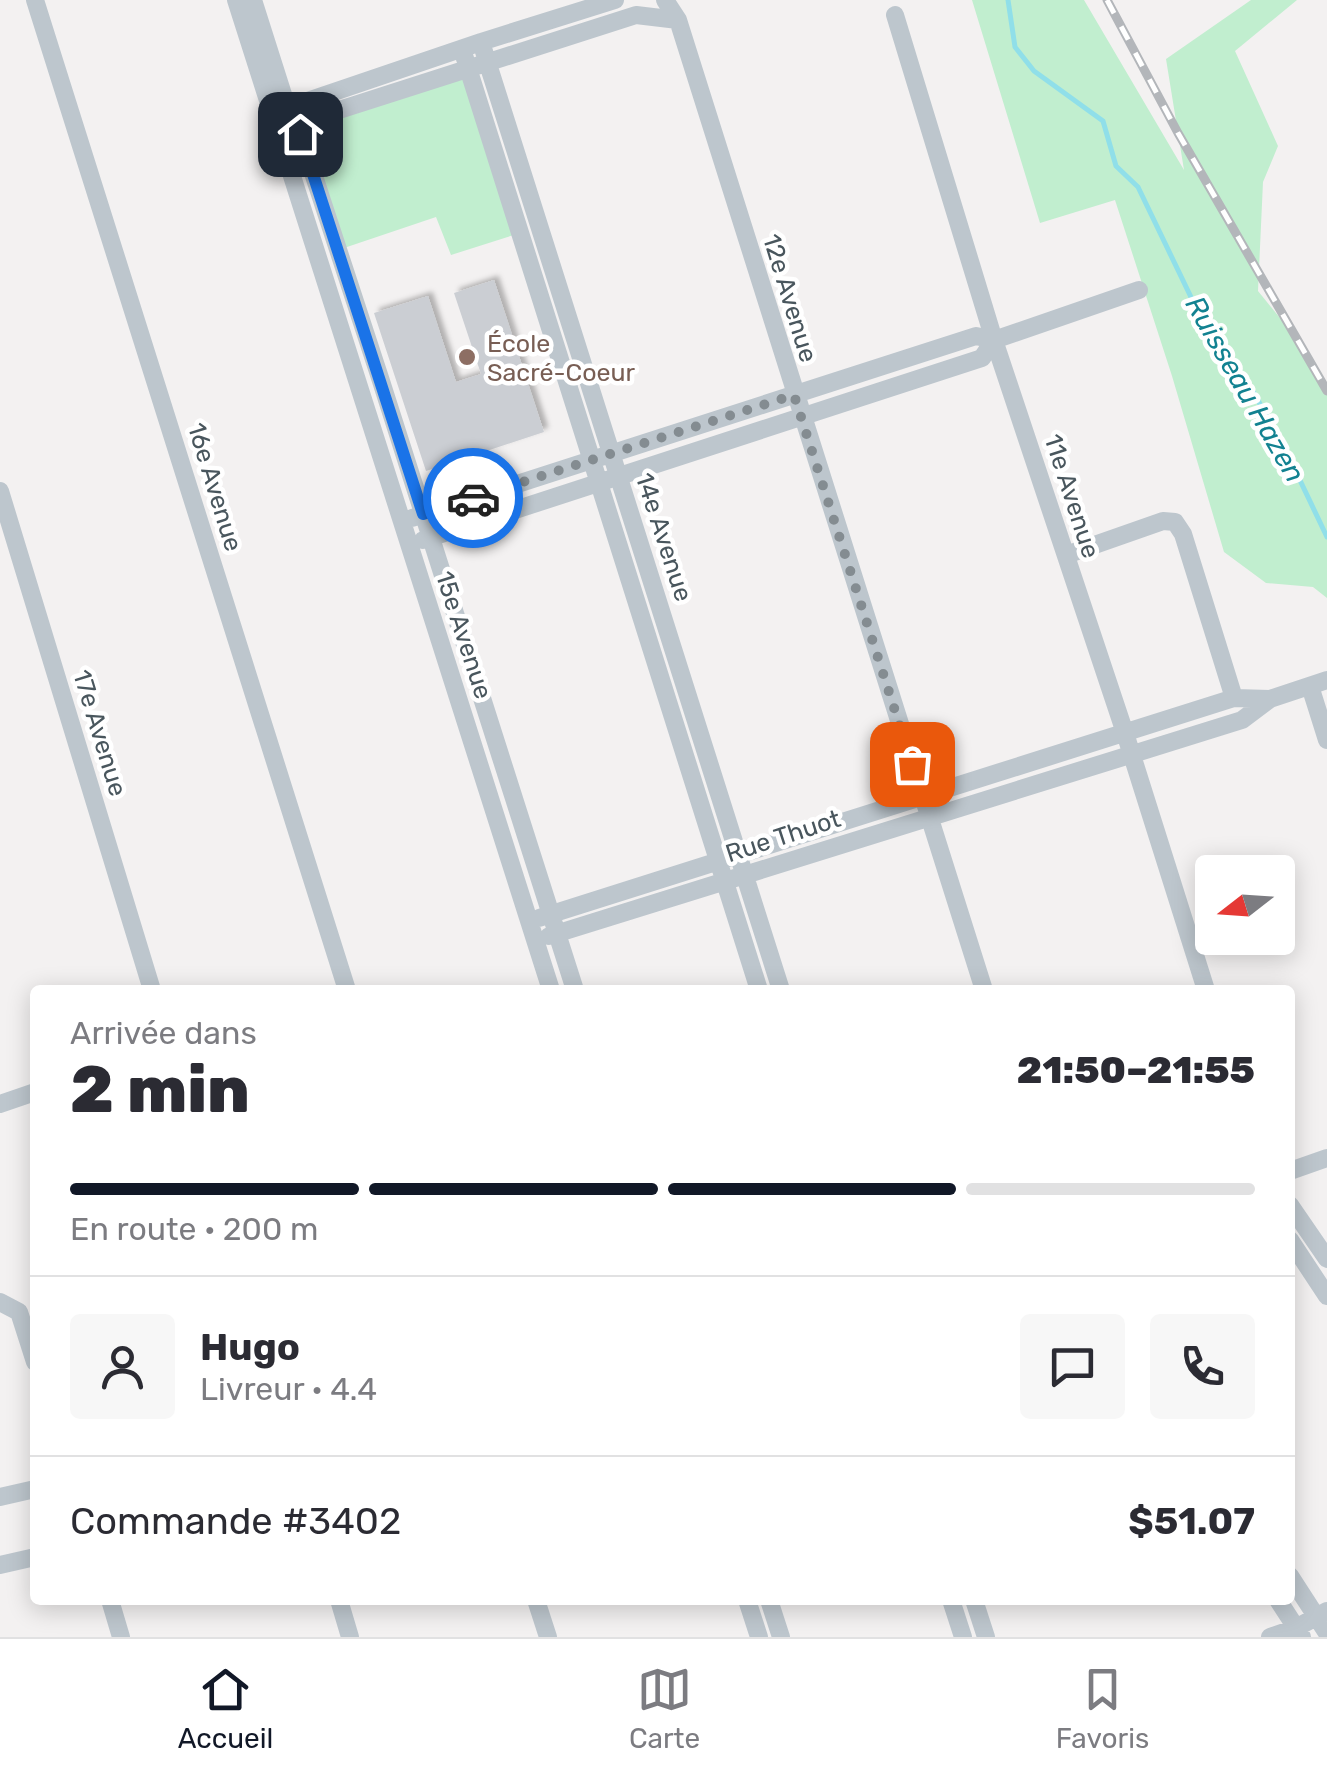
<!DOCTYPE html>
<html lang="fr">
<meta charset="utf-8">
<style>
:root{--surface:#fff;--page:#f7f7f7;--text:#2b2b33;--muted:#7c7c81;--line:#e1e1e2;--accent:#111827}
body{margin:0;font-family:Rubik,sans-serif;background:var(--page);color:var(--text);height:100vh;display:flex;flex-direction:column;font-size:38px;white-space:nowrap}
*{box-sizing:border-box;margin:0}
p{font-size:32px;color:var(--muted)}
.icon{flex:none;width:55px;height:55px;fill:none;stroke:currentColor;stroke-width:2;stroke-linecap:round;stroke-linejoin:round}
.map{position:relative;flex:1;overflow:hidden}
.drawer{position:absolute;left:30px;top:985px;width:1265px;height:620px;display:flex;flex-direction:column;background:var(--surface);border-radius:10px;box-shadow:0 5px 25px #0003}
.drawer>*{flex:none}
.needle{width:65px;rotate:253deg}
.fabs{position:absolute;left:1195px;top:855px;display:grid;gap:20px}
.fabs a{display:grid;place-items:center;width:100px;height:100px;border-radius:10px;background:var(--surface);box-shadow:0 5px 25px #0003;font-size:50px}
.pin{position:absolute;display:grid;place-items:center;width:85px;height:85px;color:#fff;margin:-42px;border-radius:20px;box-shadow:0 5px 15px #0006}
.courier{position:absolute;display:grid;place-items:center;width:100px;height:100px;margin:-50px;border:8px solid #1a73e8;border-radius:50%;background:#fff;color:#222;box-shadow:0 2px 12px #0007}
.head em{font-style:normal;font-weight:800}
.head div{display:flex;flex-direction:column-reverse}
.head{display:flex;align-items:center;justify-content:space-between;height:170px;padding:0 40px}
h1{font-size:65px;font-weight:800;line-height:75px}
.bar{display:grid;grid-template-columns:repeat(4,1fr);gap:15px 10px;align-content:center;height:120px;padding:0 40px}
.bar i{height:12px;border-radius:8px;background:var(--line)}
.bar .active{background:var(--accent)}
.bar p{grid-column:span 4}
.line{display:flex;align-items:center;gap:25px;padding:0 40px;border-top:2px solid var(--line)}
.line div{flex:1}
.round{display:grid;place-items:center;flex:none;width:105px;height:105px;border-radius:10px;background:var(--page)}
.tabs{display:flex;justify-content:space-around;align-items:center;height:140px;border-top:2px solid var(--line);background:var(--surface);font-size:28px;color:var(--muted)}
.tabs a{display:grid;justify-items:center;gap:5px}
.tabs .active{color:var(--accent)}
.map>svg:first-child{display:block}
.green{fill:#c1eecf}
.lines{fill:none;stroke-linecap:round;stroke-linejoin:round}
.stream{stroke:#90dfe9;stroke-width:5}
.building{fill:#cbced3;filter:url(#shadow)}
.street{stroke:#bdc6cd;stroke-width:18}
.rail-casing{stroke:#b3b6ba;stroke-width:9}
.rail{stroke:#fff;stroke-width:5;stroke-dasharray:15;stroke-linecap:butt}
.done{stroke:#848c91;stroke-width:10;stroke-dasharray:0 18}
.route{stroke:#1a73e8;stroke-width:12}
.education-dot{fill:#8d6e63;stroke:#fff;stroke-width:4}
.labels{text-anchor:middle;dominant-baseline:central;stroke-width:9;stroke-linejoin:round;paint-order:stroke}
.street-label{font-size:25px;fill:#49565d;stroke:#fff}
.education-label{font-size:25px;fill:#785e54;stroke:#fff;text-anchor:start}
.water-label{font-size:28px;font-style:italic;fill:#128291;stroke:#fff}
</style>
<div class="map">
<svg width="1327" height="1637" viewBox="0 0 1327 1637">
<defs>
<filter id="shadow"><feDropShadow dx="4.5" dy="-4.5" stdDeviation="2.5" flood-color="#0004"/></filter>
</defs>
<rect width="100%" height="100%" fill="#f3f1f1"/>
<path class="green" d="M972 0H1084L1184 170 1166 59 1251 0H1297L1235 51 1278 146 1263 182 1258 291 1311 356 1327 389V598L1313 587 1266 583 1224 552 1172 376 1115 200 1040 223Z
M468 68 517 234 451 255 436 217 344 248 298 125Z"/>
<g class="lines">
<path class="stream" d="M1008 0 1015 47 1034 71 1103 121 1116 166 1138 187 1215 347 1254 393 1287 453 1327 537"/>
</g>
<path class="building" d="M494 280 544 432 426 471 374 313 428 296 456 382 481 374 454 293Z"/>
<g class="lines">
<path class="street" d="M35 0 347 990
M236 0 551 990
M253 0 287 107 297 124 381 381 575 990
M665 0 678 20 984 990
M895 15 994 340 1125 733 1206 990
M481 42 781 990
M462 49 759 990
M278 111 481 42 615 0
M286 127 636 15 678 20
M0 491 152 990
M412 518 976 336 994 340 1139 290
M423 540 982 358 994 340
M1066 555 1163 521 1175 522 1183 534 1234 698
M1310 686 1327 740
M539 918 1234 698 1270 699
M549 936 1242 720 1270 699 1327 680
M0 1104 35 1092
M1290 1171 1327 1158
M1290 1205 1327 1259
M1290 1240 1327 1296
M0 1302 19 1312 35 1362
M0 1497 35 1489
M0 1565 35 1557
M1290 1576 1327 1633
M110 1600 121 1637
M339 1600 350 1637
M536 1600 548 1637
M747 1600 759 1637
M769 1600 781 1637
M951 1600 963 1637
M974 1600 986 1637
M1278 1600 1302 1637
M1270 1637 1296 1628 1327 1611"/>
<g class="rail-casing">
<path id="rail" d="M1107 0 1178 133 1327 391"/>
</g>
<use href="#rail" class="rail"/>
</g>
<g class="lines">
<path class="done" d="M473 498 794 395 912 764"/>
<path class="route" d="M300 134 423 514 473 498"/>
</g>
<circle class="education-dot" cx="467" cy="357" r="10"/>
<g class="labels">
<g class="street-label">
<text transform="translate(790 298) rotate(73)">12e Avenue</text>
<text transform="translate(215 487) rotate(73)">16e Avenue</text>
<text transform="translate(1072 496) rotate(72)">11e Avenue</text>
<text transform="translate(664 537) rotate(72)">14e Avenue</text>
<text transform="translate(464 635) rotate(72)">15e Avenue</text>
<text transform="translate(100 733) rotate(73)">17e Avenue</text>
<text transform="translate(783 836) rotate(-18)">Rue Thuot</text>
</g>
<g class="education-label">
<text x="487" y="343">École<tspan x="487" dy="29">Sacré-Coeur</tspan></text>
</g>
<g class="water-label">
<text transform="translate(1245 389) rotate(60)">Ruisseau Hazen</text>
</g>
</g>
</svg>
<div class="fabs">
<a><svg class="needle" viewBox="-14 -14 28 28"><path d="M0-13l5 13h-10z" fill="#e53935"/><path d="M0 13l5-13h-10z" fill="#7c7c81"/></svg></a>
</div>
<div class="pin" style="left:912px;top:764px;background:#ea580c"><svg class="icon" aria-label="bag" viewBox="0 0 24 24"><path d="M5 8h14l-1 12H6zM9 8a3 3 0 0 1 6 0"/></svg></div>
<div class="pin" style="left:300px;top:134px;background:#1f2937"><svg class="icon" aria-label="home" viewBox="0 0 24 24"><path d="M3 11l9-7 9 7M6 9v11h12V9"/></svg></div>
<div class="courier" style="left:473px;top:498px"><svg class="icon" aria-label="car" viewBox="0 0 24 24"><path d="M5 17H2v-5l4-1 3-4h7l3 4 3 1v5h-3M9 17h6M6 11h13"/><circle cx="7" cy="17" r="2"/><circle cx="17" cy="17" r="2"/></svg></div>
<section class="drawer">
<div class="head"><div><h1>2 min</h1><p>Arrivée dans</p></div><em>21:50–21:55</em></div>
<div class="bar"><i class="active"></i><i class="active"></i><i class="active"></i><i></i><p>En route · 200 m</p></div>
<div class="line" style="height:180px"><a class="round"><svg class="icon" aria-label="person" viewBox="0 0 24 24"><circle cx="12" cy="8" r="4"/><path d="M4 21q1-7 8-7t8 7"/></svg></a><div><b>Hugo</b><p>Livreur · 4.4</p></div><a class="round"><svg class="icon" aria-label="chat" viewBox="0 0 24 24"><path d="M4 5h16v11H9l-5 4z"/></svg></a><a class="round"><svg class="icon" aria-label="phone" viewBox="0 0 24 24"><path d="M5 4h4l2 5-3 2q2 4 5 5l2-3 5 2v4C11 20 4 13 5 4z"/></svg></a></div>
<div class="line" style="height:130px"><div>Commande #3402</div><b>$51.07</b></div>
</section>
</div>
<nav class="tabs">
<a class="active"><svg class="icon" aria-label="home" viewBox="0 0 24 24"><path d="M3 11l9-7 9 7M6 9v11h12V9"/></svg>Accueil</a>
<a><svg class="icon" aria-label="map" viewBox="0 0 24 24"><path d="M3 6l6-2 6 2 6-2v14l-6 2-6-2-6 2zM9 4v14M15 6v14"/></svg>Carte</a>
<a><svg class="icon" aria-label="saved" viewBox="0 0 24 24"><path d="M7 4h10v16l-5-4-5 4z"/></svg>Favoris</a>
</nav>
